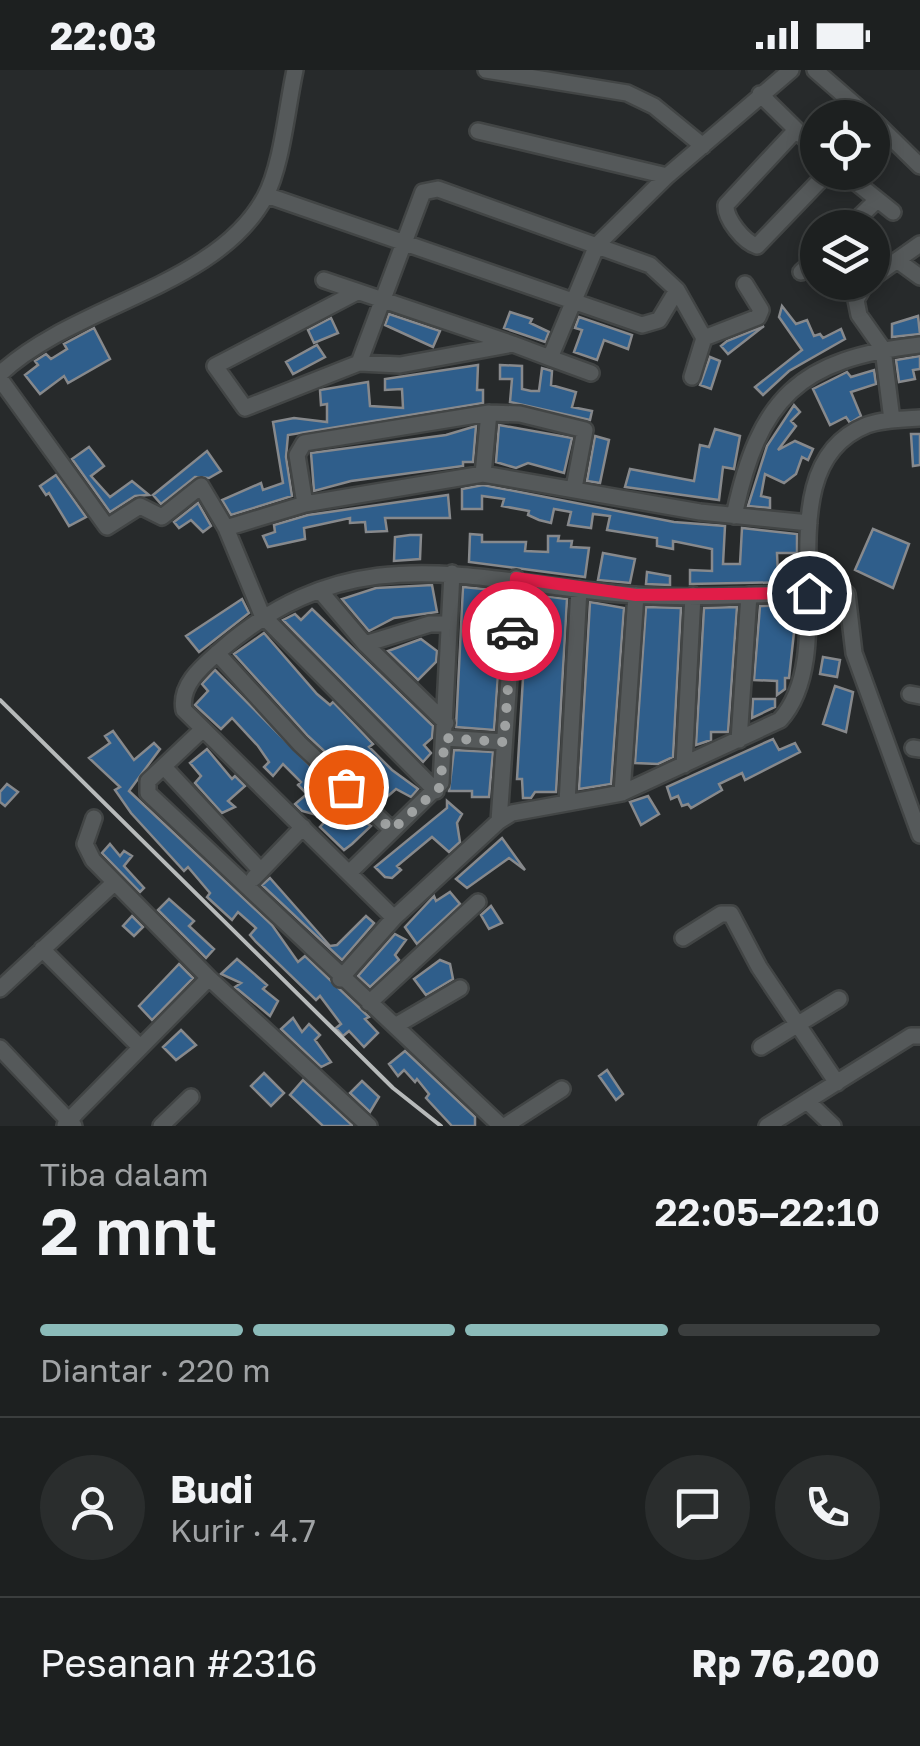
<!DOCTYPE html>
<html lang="id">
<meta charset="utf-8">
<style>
:root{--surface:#1d2020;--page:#2a2d2d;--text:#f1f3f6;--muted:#a0a3a5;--line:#3b3e3e;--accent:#8bbbb9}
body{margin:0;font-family:"Golos Text",sans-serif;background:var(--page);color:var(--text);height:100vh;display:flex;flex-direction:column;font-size:38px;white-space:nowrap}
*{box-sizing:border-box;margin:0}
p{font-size:32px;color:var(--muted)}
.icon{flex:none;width:55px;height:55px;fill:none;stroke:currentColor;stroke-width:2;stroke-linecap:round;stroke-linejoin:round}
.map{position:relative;height:1056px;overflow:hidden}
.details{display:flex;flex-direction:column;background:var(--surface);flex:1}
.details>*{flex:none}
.controls{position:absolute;left:800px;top:30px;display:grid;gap:20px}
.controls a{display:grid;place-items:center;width:90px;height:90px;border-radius:50%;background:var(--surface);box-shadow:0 5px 15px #0003,0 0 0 2px var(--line);font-size:50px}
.pin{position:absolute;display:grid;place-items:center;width:85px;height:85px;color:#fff;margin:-42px;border:5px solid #fff;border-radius:50%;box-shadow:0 2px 10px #0007}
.courier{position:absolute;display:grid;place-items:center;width:100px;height:100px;margin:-50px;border:8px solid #e11d48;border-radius:50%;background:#fff;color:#222;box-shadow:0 2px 12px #0007}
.head em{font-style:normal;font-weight:600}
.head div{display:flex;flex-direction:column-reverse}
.head{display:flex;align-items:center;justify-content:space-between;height:170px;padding:0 40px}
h1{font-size:65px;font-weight:600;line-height:75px}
.bar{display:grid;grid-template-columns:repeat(4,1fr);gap:15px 10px;align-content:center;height:120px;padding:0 40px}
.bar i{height:12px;border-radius:8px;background:var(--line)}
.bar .current{background:var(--accent)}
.bar p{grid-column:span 4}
.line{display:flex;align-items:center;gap:25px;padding:0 40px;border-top:2px solid var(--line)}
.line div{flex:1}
.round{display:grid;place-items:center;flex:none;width:105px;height:105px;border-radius:52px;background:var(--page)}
.status{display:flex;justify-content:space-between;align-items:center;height:70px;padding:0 50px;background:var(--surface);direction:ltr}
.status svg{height:28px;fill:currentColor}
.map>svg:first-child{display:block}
.building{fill:#2f5e8b;stroke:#87898c;stroke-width:2.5}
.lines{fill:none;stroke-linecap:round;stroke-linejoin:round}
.minor-casing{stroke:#424545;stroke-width:20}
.minor{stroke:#55595a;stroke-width:15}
.rail{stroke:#b7baba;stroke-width:4}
.done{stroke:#9fa2a2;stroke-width:10;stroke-dasharray:0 18}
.route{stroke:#e11d48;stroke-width:12}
</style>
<div class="status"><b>22:03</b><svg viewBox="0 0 49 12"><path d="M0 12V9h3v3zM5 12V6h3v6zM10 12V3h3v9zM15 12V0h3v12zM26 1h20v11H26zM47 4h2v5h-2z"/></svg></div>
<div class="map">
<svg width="920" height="1056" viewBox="0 0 920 1056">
<rect width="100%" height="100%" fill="#272a2b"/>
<path class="building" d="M782 236 796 254 807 250 814 266 820 264 823 268 841 259 845 269 789 301 763 325 755 317 802 280 779 247Z
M510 242 532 249 530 253 549 262 545 272 504 258Z
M389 244 440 261 433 277 385 255Z
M918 246 920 264 892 267V254Z
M579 247 632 265 628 279 604 270 597 290 574 282 582 260 575 258Z
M331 248 338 263 314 273 308 260Z
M764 256 728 284 721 276 727 271Z
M94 258 110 289 68 313 64 306 40 324 25 305 38 295 35 291 46 284 51 289 67 279 64 274Z
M317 275 325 287 293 304 286 292Z
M920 286V299L913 300 915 309 899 312 896 290Z
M710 287 720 291 711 319 700 315Z
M478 295 477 320H483V333L288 365 286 387 292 426 231 445 222 430 261 413 263 420 283 413 273 352 294 348 327 352V334L321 335 320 320 368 312 370 336 403 338 402 319 385 320V309Z
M500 295 522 296V319L531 321H539L542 298 552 301 551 315 576 322 572 337 592 341 590 350 510 332 512 309H500Z
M874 300 876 314 851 322 861 346 850 353 846 347 830 355 813 319 847 302 851 307Z
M794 335 800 342 791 351 796 356 778 380 795 371 813 379 808 390 802 387 796 404 784 413 765 404 761 426 770 428V438L748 436 767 376Z
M499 355 572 368 564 403 528 393 516 398 496 392Z
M476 356 473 392H463V396L351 411 314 421 311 383 446 365Z
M715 359 740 366 734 399 723 397 719 430 625 417 630 399 694 411 700 375 709 377Z
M911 364H920V395L913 396Z
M595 366 609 370 600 413 587 411Z
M89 377 104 396 91 406 110 427 132 411 149 425 135 426 110 442 72 389Z
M207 381 221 401 209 408 195 407 161 434 153 425Z
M56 405 86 447 69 456 49 423 46 425 40 416Z
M483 415 674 452 725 456 723 494H740L742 458 797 464V483H777L778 505 797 504V512L690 514V500L712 501V479L673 471V479L657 476V468L607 460 610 446 593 444 591 458 568 455 571 442 554 439 551 453 539 450 528 445 529 441 502 436 504 429 482 426V439H462V419Z
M448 425 450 448H385L387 461 366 462 365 452 350 453V448L304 458 305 469 268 477 263 466 275 462 274 455 308 445Z
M198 433 211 456 203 462 191 450 179 458 174 452Z
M873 459 909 474 893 518 855 500Z
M470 464 482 465V472H526L525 481 548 482V466H559L558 471H572L571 477 589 478 585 507 469 492Z
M410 465H421L420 489 394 491 395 467Z
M603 483 635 489 630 513 598 510Z
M647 502 670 506V515L646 514Z
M432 515 437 542 394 548 369 561 342 529 376 518Z
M463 517 504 521 494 660 456 657Z
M528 524 567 529 556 722H535L531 728H523L522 709H517Z
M242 529 249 543 199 582 186 566Z
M590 532 624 538 611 714 579 719Z
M797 535 789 608H785V619L777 625V611L754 610 760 536Z
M646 537 681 538 673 687 658 694 635 693Z
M737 537 728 662H711V670L696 675 704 538Z
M312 539 433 656 432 668 424 675 431 683 423 692 283 550 295 544 301 550Z
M264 563 317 624 330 635 333 632 373 674 369 677 392 700 418 719 411 727 396 719 380 733 308 666 234 584Z
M421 569 437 581 436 592 418 610 388 581Z
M823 587 840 590 837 607 820 604Z
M215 600 352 738 347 741 371 756 352 774 344 780 320 757 328 748 302 741 295 734 307 724 298 715 301 712 283 694 273 706 264 697 269 692 258 676 232 648 221 659 195 635 208 621 202 614Z
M835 616 853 622 846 662 823 654Z
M753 629H775V637L752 648Z
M113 661 134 690 154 673 160 679 129 721 272 855 298 892 305 886 369 947 365 949 378 963 364 977 349 961 343 966 336 958 341 954 320 926 316 930 256 872 250 865 256 858 238 842 232 850 207 827 210 823 188 797 184 801 131 743 115 720 120 717 89 688 110 673 105 666Z
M773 669 779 680 795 673 800 682 745 710 742 703 719 714 722 720 691 738 688 734 682 736 678 726 671 729 667 717Z
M207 679 232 709 235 706 245 716 228 731 235 737 222 743 195 713 201 706 190 693Z
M454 680 493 682 489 727H472V721H449Z
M7 714 18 722 5 736 0 732V722Z
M648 726 659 744 641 755 630 732Z
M447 731 462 744 457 753 460 772 449 782 432 767 397 796 401 800 392 808 385 807 375 797 447 738Z
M502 768 525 800 509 788 467 818 456 809Z
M110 774 120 786 124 781 132 786 124 796 144 818 140 822 102 783Z
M270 808 330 876 337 875 366 846 374 853 342 890 262 815Z
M450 822 460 834 417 874 405 857 434 826 436 831Z
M169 829 194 851 189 856 214 879 206 888 158 840Z
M491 836 502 853 489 859 481 845Z
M132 846 143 857 134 866 123 856Z
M395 864 406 870 395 885 399 890 370 917 358 906Z
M237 889 267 915 263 919 278 931 270 946 235 917 241 913 221 904Z
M440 890 450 894 453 909 426 925 414 909Z
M179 894 193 908 152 950 139 936Z
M293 948 302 962 309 954 320 965 315 970 331 992 321 997 281 959Z
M181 960 196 975 176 990 163 977Z
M405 981 475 1047V1056H452L426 1028 429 1024 417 1009 415 1012 404 1000 398 1006 389 994Z
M607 1000 623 1024 616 1030 599 1006Z
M264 1003 284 1023 271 1036 251 1016Z
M303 1010 352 1055 351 1056H323L290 1025Z
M362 1011 379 1027 370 1042 350 1023Z"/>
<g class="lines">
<g class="minor-casing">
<path id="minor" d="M486 0 627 23 654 36 703 76
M815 0 870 48
M760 24 818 81
M872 49 920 96
M478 61 667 106
M795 61 726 135C725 149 744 172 757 176L828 102
M843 102 893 142
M266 125 642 255 659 250 677 220
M848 158 877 130
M898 191 920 207
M801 202 818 187
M872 208 920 174
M324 210 513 274
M866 212 856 230 859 245 883 279 892 350
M357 222 215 296 245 338 359 293
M704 268 758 247 761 240 745 214
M550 288 591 303
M0 304C74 234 217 217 265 127 282 96 287 36 295 0
M692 307 704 268 677 220 650 195 438 119 423 122 359 293 400 295 513 274 550 288 597 175 667 106 791 0
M0 309 107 457 140 436 162 447 201 416 226 458
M483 404 489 343
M305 434 297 385 304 373 489 343 520 344 585 360 574 418
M734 446C759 328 798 289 920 275
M321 522 365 574 446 653
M847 524 854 583 920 765
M365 574 430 554H448
M217 583 300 674 392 760
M910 624 920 626
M202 660 148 711V723L501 1056
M445 668 504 672
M739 670 749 525
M913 678 920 679
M684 695 693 525
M165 698 261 801
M436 721 262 545 226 458 305 434 483 404 700 442 809 453
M622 723 636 525
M567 733 579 519
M94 748 85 774 93 790 209 908 369 1056
M499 751 516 508
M350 802 441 713 452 503
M254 808 303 757
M394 848 184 640C179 614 204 595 222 579 359 461 477 514 634 525 692 529 751 525 809 523
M683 868 721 844H731L759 897 837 1013
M42 879 140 977
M340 909 394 848 499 751 512 743 622 723 780 650C847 576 758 398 867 355 883 349 903 349 920 348
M0 919 114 813
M369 933 478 832
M395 956 460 918
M761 977 839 929
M0 978 69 1051 65 1055
M807 1031 833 1056
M74 1056 69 1051 76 1043 209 908
M161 1056 191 1027
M505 1056 562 1019
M767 1056 911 966H920"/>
</g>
<use href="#minor" class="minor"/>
<path class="rail" d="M0 630 393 1018 441 1056"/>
</g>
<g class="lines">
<path class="done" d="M346 717 392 760 440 717 445 668 504 672 512 561"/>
<path class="route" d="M512 561 516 508 636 525 809 523"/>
</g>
</svg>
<div class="controls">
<a><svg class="icon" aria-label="locate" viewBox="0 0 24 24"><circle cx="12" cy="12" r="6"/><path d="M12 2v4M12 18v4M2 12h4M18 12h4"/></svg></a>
<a><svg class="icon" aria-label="layers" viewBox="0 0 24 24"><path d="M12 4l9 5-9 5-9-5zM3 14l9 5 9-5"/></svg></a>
</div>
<div class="pin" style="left:346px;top:717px;background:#ea580c"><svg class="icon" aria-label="bag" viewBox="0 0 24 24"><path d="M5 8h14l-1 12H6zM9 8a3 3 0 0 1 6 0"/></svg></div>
<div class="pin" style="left:809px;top:523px;background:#1f2937"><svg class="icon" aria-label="home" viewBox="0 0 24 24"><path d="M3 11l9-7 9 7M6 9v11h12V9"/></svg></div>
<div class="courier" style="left:512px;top:561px"><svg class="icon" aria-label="car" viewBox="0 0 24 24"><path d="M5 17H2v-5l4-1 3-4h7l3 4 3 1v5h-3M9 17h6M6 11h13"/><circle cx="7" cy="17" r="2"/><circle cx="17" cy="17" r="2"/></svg></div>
</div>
<section class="details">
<div class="head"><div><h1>2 mnt</h1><p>Tiba dalam</p></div><em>22:05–22:10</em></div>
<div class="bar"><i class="current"></i><i class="current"></i><i class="current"></i><i></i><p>Diantar · 220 m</p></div>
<div class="line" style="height:180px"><a class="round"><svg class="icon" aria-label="person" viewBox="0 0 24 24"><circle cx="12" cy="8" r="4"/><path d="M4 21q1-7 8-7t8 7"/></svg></a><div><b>Budi</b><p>Kurir · 4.7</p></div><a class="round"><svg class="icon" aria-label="chat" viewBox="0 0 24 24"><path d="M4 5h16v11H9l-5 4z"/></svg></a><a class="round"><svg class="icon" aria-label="phone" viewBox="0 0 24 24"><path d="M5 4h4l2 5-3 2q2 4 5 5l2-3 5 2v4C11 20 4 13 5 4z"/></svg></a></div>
<div class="line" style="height:130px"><div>Pesanan #2316</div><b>Rp 76,200</b></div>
</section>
